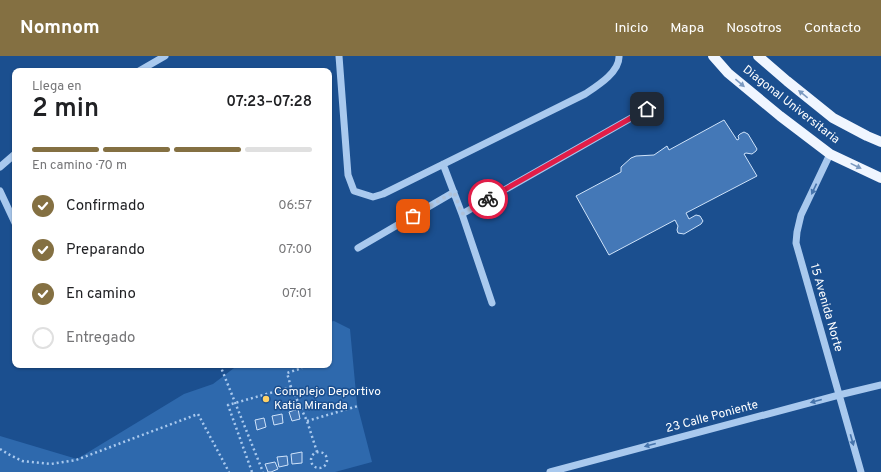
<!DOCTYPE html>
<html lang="es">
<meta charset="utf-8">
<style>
:root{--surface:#fff;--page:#f6f6f6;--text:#202124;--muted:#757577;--line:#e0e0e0;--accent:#847042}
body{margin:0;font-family:Overpass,sans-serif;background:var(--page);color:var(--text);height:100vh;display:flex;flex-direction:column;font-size:15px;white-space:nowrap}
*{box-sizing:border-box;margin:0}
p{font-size:13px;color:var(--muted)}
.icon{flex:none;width:22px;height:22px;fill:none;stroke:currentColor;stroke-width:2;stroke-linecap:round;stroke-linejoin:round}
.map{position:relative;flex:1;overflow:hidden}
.details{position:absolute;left:12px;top:12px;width:320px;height:300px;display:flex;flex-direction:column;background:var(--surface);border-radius:8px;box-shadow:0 1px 3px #0004}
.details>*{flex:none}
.pin{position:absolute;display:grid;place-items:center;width:34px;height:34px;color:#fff;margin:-17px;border-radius:8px;box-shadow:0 2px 6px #0006}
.courier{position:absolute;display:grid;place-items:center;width:40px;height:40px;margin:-20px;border:3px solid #e11d48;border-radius:50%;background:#fff;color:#222;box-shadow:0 1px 5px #0007}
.summary em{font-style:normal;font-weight:600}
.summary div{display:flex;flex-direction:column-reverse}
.summary{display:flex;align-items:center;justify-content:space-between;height:68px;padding:0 20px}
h1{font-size:26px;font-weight:600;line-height:30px}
.bar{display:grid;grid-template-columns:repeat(4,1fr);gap:6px 4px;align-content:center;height:48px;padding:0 20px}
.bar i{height:5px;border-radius:3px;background:var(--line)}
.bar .active{background:var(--accent)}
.bar p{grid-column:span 4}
ol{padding:0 20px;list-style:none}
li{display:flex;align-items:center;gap:12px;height:44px}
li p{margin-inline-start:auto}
li .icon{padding:4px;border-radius:50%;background:var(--accent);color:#fff;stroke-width:4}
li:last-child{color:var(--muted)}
li i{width:22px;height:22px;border:2px solid var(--line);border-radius:50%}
header{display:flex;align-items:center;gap:24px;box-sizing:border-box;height:56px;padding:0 20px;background:var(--accent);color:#fff}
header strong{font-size:19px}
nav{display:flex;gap:22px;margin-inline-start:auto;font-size:14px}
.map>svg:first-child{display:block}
.green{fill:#2e69ad}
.building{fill:#4478b7;stroke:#cfe3fa}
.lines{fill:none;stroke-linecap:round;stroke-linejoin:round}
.path{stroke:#a9c9ee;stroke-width:2.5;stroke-dasharray:2 3;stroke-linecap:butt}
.minor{stroke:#a9c9ee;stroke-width:7}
.major{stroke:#f0f6ff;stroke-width:10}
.path-bridge{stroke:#a9c9ee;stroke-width:2.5;stroke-dasharray:2 3;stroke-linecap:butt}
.oneway{fill:#7b9ac1}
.oneway2{fill:#4674ac}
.done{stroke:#afc1d8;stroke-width:4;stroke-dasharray:0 7.2}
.route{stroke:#e11d48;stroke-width:5}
.poi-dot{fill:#ffd166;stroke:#1b4f8f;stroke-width:1.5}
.labels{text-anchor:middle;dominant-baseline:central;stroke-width:3;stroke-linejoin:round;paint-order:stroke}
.street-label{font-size:12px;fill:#fff;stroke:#1b4f8f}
.poi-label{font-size:12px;fill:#fff;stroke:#1b4f8f;text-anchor:start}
</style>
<header>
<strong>Nomnom</strong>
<nav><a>Inicio</a><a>Mapa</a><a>Nosotros</a><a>Contacto</a></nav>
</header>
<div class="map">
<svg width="881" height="416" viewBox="0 0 881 416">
<rect width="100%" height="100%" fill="#1b4f8f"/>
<path class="green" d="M334 265 350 273 357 348 372 406 335 416H0V380L77 403 184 338 213 328 238 309H329V266Z"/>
<path class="building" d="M724 64 737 84 739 83 738 80 740 78 744 76 748 78 757 93 756 95 752 98 746 97 744 98 757 120 686 157 689 163 696 159 700 160 703 165 701 168 684 178 678 177 677 174 678 170 675 164 609 199 576 140 621 116V111L631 102 636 100 654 99 667 90 669 94Z
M298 353 300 363 292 365 289 356Z
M282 358 283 367 274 369 272 360Z
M264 362 266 371 257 374 255 364Z
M302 396V407L292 408 291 398Z
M287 400 288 409 279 411 277 401Z
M275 406 278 413 271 416H268L265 408Z"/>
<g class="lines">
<path class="path" d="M291 331 287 317 302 312
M307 365 358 350
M0 393 10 399 22 405 51 408 76 404 198 358 229 416
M311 404a8 8 0 1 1 16 0a8 8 0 1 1-16 0Z
M252 416 228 349 291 331 307 365 317 396"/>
<path class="minor" d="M339 0 348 119 354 135 373 141 383 138 585 38C597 30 620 16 619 0
M139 15 165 0
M830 98 801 159 797 176 796 187 861 416
M443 108 462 158 647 53
M0 111 15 98
M0 135 15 167
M462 158 492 247
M358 192 454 136
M550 416 839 339 881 329"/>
<path class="major" d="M713 0 728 17 780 60 830 98 881 122
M758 0 787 25 833 62 867 80 881 86"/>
<path class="path-bridge" d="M220 309 263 416"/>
</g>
<defs><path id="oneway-solid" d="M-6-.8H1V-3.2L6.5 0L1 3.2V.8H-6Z"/></defs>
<g class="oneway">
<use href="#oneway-solid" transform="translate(740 27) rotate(40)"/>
<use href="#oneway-solid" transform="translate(803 38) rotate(-141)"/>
<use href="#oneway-solid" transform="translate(856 110) rotate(26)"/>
</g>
<g class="oneway2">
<use href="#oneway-solid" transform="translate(814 133) rotate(115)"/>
<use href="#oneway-solid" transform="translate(816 345) rotate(165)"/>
<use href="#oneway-solid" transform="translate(852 384) rotate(74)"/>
<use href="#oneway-solid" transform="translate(650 389) rotate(165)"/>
</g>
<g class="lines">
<path class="done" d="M413 160 454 136 462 158 488 143"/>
<path class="route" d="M488 143 647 53"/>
</g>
<circle class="poi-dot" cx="266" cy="343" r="4"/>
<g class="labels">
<g class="street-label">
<text transform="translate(791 49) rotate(38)">Diagonal Universitaria</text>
<text transform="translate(826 252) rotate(74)">15 Avenida Norte</text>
<text transform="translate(712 361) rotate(-15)">23 Calle Poniente</text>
</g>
<g class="poi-label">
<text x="274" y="336">Complejo Deportivo<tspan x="274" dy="14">Katia Miranda</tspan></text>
</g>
</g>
</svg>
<div class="pin" style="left:413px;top:160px;background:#ea580c"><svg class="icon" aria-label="bag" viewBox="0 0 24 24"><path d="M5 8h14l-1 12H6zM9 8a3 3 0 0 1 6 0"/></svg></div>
<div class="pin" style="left:647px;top:53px;background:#1f2937"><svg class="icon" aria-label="home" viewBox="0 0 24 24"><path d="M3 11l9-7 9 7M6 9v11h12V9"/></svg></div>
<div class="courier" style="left:488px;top:143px"><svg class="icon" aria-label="bike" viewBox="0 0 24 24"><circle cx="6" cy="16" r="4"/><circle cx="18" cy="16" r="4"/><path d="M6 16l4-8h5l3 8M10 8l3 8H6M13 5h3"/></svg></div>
<section class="details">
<div class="summary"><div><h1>2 min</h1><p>Llega en</p></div><em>07:23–07:28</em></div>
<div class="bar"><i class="active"></i><i class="active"></i><i class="active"></i><i></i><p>En camino · 70 m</p></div>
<ol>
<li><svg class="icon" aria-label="check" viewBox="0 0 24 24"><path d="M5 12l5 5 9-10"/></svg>Confirmado<p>06:57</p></li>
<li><svg class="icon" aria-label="check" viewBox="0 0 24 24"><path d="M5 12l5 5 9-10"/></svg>Preparando<p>07:00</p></li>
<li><svg class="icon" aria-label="check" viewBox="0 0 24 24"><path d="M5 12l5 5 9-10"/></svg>En camino<p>07:01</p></li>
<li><i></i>Entregado</li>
</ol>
</section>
</div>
